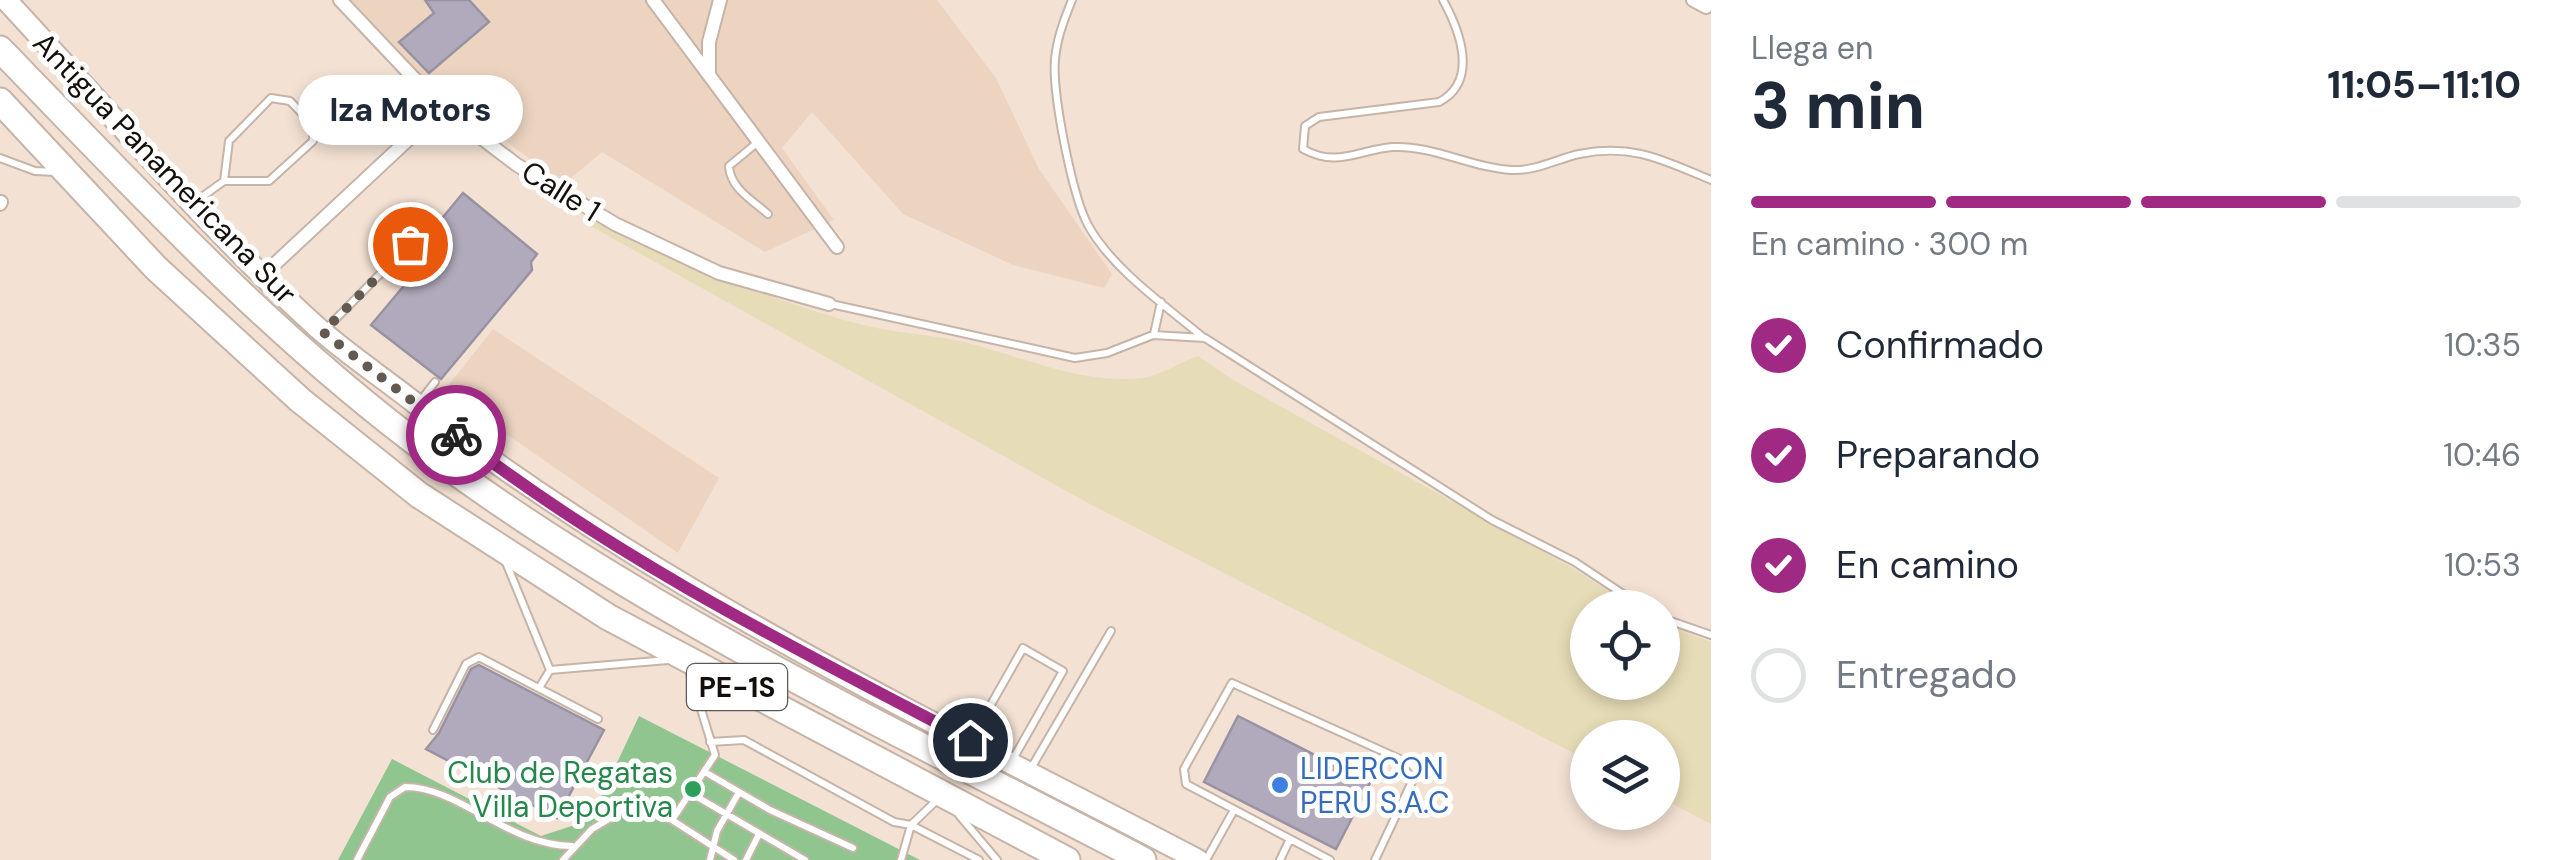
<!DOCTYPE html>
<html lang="es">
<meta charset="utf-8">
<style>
:root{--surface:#fff;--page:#f2f2f3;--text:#1f2937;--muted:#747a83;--line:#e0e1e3;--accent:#9f2983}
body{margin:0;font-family:"DM Sans",sans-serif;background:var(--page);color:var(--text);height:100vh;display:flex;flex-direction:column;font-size:38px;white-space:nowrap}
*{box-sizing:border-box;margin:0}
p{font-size:32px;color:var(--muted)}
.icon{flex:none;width:55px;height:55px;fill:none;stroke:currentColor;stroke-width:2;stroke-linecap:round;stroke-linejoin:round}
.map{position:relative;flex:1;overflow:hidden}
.drawer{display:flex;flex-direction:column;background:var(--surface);width:850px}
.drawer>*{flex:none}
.buttons{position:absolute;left:1570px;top:590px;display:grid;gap:20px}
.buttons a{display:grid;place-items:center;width:110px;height:110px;border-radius:50%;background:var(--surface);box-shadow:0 5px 15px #0003;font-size:50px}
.pin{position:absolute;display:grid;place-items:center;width:85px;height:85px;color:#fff;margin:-42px;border:5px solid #fff;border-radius:50%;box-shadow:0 2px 10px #0007}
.courier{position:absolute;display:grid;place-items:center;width:100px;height:100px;margin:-50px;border:8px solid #9f2983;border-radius:50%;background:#fff;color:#222;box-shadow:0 2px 12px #0007}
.bubble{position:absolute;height:70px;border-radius:35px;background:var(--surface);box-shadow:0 5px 15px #0003;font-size:32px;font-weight:800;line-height:70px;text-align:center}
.headline em{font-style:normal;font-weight:800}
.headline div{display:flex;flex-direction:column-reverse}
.headline{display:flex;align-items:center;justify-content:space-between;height:170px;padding:0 40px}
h1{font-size:65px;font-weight:800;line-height:75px}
.bar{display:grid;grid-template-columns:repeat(4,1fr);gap:15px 10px;align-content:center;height:120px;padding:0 40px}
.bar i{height:12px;border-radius:8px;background:var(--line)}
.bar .selected{background:var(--accent)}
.bar p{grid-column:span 4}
ol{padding:0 40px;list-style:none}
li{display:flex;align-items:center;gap:30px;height:110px}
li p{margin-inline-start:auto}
li .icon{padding:10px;border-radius:50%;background:var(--accent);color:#fff;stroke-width:4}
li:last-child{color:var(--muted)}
li i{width:55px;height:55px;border:5px solid var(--line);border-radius:50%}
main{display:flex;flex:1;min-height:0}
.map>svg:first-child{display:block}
.built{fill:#ecd4c1}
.green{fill:#91c58f}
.sand{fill:#e6dcb7}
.building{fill:#b1aabc;stroke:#9892a3;stroke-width:2.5}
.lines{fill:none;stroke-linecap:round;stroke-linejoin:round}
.lane-casing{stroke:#c5b4a7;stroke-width:10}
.street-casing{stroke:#c5b4a7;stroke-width:16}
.primary-casing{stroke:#c5b4a7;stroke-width:24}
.highway-casing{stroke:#c5b4a7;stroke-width:29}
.lane{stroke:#fff;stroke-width:6}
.street{stroke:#fff;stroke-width:12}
.primary{stroke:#fff;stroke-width:20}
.highway{stroke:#fff;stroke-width:25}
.done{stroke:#625951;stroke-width:10;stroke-dasharray:0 18}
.route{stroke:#9f2983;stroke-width:12}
.shop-dot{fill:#3f7fe0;stroke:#fff;stroke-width:4}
.leisure-dot{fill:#2e9e5b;stroke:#fff;stroke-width:4}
.labels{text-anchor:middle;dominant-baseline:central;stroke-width:10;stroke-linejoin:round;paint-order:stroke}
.shield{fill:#fff;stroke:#5a5754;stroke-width:2.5}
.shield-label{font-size:28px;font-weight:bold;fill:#140f0a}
.street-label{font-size:30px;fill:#140f0a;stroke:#fff}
.shop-label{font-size:30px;fill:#366cbe;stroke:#fff;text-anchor:start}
.leisure-label{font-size:30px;fill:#27864d;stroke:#fff;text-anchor:end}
</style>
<main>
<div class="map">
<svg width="1711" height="860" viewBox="0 0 1711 860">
<rect width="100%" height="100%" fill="#f3e2d4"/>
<path class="built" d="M348 0H937L996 78 1039 169 1112 274 1104 288 1013 265 903 214 812 112 782 148 834 220 765 252 602 152 564 184 424 81Z
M493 329 719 478 678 553 444 391Z"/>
<path class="green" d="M639 716 920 860H338L392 759 541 836 590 820Z"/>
<path class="sand" d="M593 215C675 261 767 300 859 324 893 333 929 334 964 342 1021 356 1081 385 1142 378 1160 376 1180 362 1198 356L1235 381 1576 570 1633 607 1588 608V682H1662L1663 624 1711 642V824L1663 799 1662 738H1588L1587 760 1088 503 585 223Z"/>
<path class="building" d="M425 0H469L489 22 429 73 399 42 434 13Z
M463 193 537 254 531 262 532 270 441 379 371 325 435 249 424 240Z
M479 665 604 730 557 818 426 749 439 733 471 669Z
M1238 716 1370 783 1336 849 1204 782Z"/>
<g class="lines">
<g class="lane-casing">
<path id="lane" d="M1072 0C1064 20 1057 38 1055 59 1052 93 1072 195 1088 225 1112 269 1166 306 1204 338
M1443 0C1460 31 1479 81 1439 102L1319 117 1305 126 1303 149C1337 168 1358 150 1392 147 1433 145 1472 168 1512 170 1536 171 1557 159 1579 154 1632 143 1663 160 1711 180
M758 142 729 166C730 188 752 200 768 214
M0 158 35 171 56 172
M195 202 224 181H269L313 141V125L290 101 271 98 229 141 224 181
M831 304 1075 358 1107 353 1153 335 1205 338 1492 520 1575 562 1644 608
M324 331 434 219
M1154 334 1161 302
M421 400 435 382
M505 560 550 670 668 660
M1662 618 1711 635
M539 688 550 670
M433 730 466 664 479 657 598 719
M972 738 1023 648 1063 671 1012 761
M710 742 744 740 894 822 911 825 938 799
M1030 770 1111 631
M705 772 770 810 853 848
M692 794 805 860
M959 815 997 860
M672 820 734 860
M357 860 390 797 405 787C460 787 508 846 572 846
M563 860 592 829 629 807 672 820 715 755 689 670
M710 860 717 831 738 794
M746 860 759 834
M901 860 911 825 979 860
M1206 860 1234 810
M1280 860 1290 839
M1330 860 1186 784 1184 769 1232 683 1411 764 1417 771 1375 860"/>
</g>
<g class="street-casing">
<path id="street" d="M340 0 442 108 517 165 615 224 719 273 829 304
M653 0 837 247
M1693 0 1706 7 1709 0
M709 74V42L720 0
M0 204 1 202
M263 275 442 108"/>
</g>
<g class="primary-casing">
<path id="primary" d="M6 0C109 111 207 228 319 329 349 355 383 378 415 403 654 589 930 720 1198 860"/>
</g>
<g class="highway-casing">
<path id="highway" d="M0 49C137 190 269 334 428 452 648 616 901 733 1143 860
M0 101 156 268 300 400 419 495 608 617 1067 860"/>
</g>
<use href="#lane" class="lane"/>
<use href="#street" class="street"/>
<use href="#primary" class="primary"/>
<use href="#highway" class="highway"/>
</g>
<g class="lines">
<path class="done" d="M410 244 323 332 456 435"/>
<path class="route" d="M456 435C614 558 794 648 970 740"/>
</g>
<circle class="shop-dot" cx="1280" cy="785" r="10"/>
<circle class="leisure-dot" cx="693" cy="789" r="10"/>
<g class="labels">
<rect class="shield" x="687" y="664" width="100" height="46" rx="8"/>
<g class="shield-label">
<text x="737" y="687">PE-1S</text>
</g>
<g class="street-label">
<text transform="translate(165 168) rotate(46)">Antigua Panamericana Sur</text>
<text transform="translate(561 191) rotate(32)">Calle 1</text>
</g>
<g class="shop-label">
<text x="1300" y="768">LIDERCON<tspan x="1300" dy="34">PERU S.A.C</tspan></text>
</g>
<g class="leisure-label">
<text x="673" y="772">Club de Regatas<tspan x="673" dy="34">Villa Deportiva</tspan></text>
</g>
</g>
</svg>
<div class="buttons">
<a><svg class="icon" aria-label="locate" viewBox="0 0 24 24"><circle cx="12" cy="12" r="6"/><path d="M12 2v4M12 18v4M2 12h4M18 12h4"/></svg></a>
<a><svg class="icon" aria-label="layers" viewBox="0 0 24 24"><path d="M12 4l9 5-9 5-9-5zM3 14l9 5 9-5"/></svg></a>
</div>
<div class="pin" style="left:410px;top:244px;background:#ea580c"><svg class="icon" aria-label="bag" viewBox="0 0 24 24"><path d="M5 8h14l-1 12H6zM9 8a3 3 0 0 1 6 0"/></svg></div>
<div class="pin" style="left:970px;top:740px;background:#1f2937"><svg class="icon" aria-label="home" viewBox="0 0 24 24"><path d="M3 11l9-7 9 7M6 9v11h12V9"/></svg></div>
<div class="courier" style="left:456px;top:435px"><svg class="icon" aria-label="bike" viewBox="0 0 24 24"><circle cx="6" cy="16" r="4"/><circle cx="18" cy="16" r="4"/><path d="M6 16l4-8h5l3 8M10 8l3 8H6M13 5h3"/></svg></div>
<div class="bubble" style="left:298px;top:75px;width:225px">Iza Motors</div>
</div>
<section class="drawer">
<div class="headline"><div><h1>3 min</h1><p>Llega en</p></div><em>11:05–11:10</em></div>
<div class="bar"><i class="selected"></i><i class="selected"></i><i class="selected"></i><i></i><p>En camino · 300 m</p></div>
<ol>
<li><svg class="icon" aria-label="check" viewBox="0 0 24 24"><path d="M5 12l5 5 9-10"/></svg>Confirmado<p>10:35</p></li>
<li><svg class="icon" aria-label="check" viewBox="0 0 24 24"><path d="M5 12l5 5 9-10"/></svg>Preparando<p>10:46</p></li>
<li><svg class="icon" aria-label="check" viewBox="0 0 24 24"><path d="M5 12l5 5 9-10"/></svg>En camino<p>10:53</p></li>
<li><i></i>Entregado</li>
</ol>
</section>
</main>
